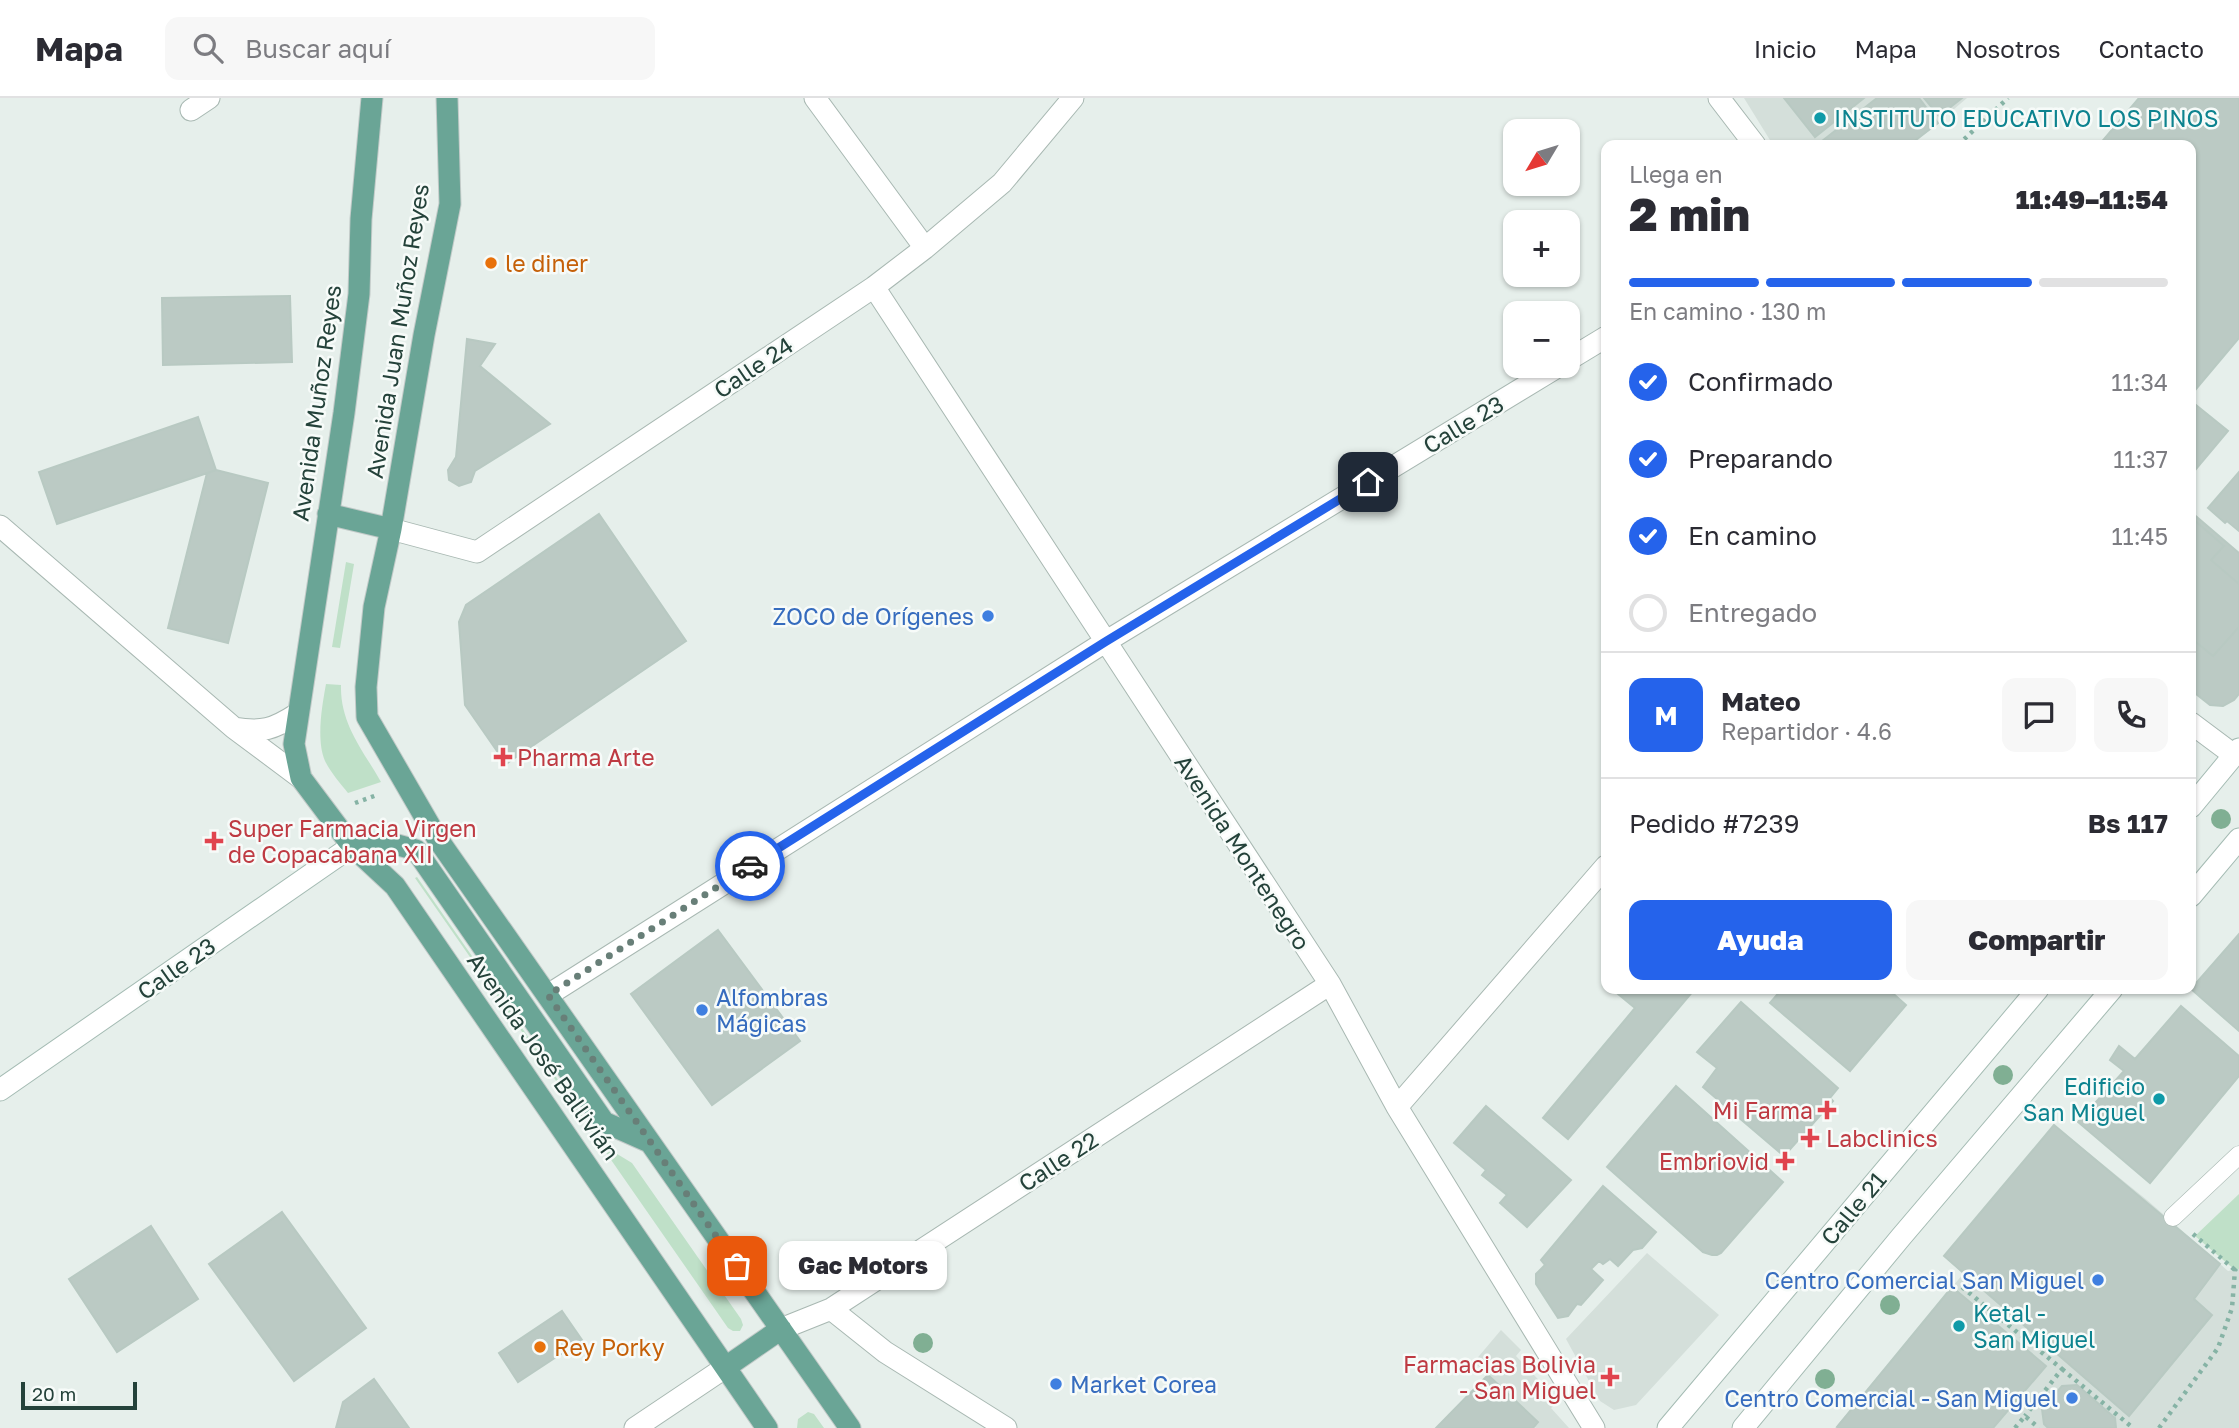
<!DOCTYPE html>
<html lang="es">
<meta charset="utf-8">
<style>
:root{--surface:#fff;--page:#f7f7f7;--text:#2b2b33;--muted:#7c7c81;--line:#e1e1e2;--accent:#2563eb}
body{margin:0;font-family:"Golos Text",sans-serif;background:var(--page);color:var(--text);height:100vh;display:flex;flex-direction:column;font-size:26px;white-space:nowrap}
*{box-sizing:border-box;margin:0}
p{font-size:23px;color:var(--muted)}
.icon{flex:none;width:38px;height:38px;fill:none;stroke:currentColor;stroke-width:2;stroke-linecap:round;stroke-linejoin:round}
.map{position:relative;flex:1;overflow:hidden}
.side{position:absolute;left:1601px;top:42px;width:595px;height:854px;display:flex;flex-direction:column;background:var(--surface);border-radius:14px;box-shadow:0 2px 5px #0004}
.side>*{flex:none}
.needle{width:46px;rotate:232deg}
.fabs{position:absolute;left:1503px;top:21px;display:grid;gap:14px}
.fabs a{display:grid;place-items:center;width:77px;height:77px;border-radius:14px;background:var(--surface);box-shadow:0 2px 5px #0004;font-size:35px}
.scale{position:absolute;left:21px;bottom:18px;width:116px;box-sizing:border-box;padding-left:7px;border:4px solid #24423a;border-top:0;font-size:19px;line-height:24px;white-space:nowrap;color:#24423a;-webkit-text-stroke:5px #f7fbf9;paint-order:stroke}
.pin{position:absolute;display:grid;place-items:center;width:60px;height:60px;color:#fff;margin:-30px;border-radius:14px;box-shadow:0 4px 10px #0006}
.courier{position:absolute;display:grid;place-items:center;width:70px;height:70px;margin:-35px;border:5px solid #2563eb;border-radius:50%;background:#fff;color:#222;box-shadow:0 2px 9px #0007}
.bubble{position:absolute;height:49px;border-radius:14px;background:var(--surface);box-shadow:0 2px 5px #0004;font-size:23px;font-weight:800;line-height:49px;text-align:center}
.headline em{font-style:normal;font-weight:800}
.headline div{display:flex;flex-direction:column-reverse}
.headline{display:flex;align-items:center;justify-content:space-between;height:119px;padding:0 28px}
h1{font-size:46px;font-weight:800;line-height:52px}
.bar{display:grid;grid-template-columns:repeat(4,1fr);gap:10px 7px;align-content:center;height:84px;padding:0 28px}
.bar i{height:9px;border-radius:5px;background:var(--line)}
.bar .on{background:var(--accent)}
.bar p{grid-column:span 4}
.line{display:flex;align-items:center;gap:18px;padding:0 28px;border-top:2px solid var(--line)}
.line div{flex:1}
.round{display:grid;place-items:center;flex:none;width:74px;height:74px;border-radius:14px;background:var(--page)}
ol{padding:0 28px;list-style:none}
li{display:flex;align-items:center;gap:21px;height:77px}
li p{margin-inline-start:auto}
li .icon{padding:7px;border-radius:50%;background:var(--accent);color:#fff;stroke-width:4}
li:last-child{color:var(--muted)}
li i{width:38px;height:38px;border:4px solid var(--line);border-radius:50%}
.primary-button{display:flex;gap:14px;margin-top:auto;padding:14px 28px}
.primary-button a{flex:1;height:80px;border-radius:14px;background:var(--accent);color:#fff;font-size:28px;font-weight:800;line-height:80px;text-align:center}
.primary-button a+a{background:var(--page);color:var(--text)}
header{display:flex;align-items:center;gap:42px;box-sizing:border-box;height:98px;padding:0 35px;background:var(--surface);border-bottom:2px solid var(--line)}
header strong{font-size:33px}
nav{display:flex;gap:38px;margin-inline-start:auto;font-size:24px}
.search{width:490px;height:63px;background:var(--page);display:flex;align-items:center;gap:18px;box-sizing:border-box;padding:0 24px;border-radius:14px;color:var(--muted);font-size:26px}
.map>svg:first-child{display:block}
.built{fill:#d4dfda}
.green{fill:#bfe0c8}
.building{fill:#bbcac4;stroke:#b8c9c2;stroke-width:2}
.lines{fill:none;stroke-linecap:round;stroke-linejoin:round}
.lane-casing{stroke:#a8b8b2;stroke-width:19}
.street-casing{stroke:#a8b8b2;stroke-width:23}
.secondary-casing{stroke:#a4bbb3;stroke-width:23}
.primary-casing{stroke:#c2cac8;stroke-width:23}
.path{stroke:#86b3a5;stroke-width:4.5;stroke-dasharray:3.5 5;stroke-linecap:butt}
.lane{stroke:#fff;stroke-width:18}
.street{stroke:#fff;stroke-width:21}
.secondary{stroke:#fff;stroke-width:21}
.primary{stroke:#6aa596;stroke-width:21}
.tree{fill:#80af93}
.done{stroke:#687f78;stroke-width:7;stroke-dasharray:0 12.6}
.route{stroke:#2563eb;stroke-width:9}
.culture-dot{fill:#0f9aa8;stroke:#f7fbf9;stroke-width:2.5}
.food-dot{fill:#e8710a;stroke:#f7fbf9;stroke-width:2.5}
.shop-dot{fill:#3f7fe0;stroke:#f7fbf9;stroke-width:2.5}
.health-dot{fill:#e0444e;stroke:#f7fbf9;stroke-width:2.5}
.labels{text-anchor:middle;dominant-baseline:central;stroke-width:5;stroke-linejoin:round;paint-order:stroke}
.culture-label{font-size:23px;fill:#0d838f;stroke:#f7fbf9;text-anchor:start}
.food-label{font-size:23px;fill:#c56008;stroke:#f7fbf9;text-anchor:start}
.street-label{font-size:23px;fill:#24423a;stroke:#f7fbf9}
.shop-label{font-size:23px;fill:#366cbe;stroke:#f7fbf9;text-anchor:end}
.health-label{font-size:23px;fill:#be3a42;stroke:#f7fbf9;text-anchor:start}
</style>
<header>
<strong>Mapa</strong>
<div class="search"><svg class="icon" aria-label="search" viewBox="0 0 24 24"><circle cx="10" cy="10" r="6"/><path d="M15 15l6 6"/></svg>Buscar aquí</div>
<nav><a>Inicio</a><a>Mapa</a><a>Nosotros</a><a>Contacto</a></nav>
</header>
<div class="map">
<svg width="2239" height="1330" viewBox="0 0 2239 1330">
<rect width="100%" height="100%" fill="#e6efeb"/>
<path class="built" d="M1744 0H1967L1912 47H1773Z
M2054 1027 2147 1102 2228 1173 2239 1171V1330H1835L1963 1176 1944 1158Z
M1647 1155 1719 1217 1636 1307 1614 1312 1600 1303 1566 1241Z
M1501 1232 1521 1252 1516 1258 1553 1297 1556 1306 1551 1310 1569 1330H1536L1534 1329 1537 1324 1474 1264Z"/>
<path class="green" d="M346 464 354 466 340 550 332 549Z
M326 586 341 587C340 626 363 652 381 684L348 695C340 685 331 675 325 663 316 642 322 608 326 586Z
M417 779 604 1048 632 1065 741 1221 743 1227 740 1233H733L728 1230 415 780Z
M2239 1096V1171L2235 1172 2195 1138Z
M808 1314 814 1316 824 1330H797L798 1321Z"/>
<path class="building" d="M1784 0H1864L1815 39Z
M1877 0H1919L1938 25 1909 47H1817Z
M1924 0H1962L1939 18Z
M2139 0H2239V240L2191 297V47H2099Z
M290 198 292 264 163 267 162 200Z
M467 241 495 246 480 268 550 326 475 373 471 384 459 388 449 382 448 372 456 359Z
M2191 303 2228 333 2191 377Z
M198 319 216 372 57 426 39 374Z
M216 372 268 385 228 545 168 530 207 375Z
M2239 374V433L2227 423 2225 425 2208 410Z
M2191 414 2239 455V596L2234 602 2223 608 2210 607 2191 592Z
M599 416 686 543 506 666 465 607 459 524 466 507Z
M2192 420 2224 448 2211 462 2239 486V529L2213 558 2191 540Z
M718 832 800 943 712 1007 631 896Z
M2239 836V933L2191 891Z
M1612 891 1694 892 1568 1041 1543 1020 1635 910Z
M1782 891H1888L1906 907 1850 973 1770 905Z
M1741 904 1838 990 1830 1000 1833 1003 1784 1058 1703 989 1717 970 1697 954Z
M2181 908 2239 958V978L2150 1085 2078 1024 2124 973 2110 962 2119 948 2135 961Z
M1676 988 1783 1084 1721 1155 1717 1157H1712L1703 1154 1607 1069Z
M1486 1008 1571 1082 1527 1129 1500 1105 1507 1097 1482 1077 1486 1072 1454 1045Z
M2054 1027 2220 1166 2194 1201 2212 1217 2129 1318 1944 1158Z
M1603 1088 1656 1134 1642 1150 1633 1152 1618 1168 1610 1161 1603 1166 1599 1163 1591 1171 1603 1182 1581 1207 1577 1206 1568 1218 1558 1220 1536 1186V1176L1545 1167 1541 1162Z
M282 1114 366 1230 294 1283 209 1166Z
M151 1128 198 1201 117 1254 69 1181Z
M1952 1189 2046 1268 1993 1330H1838L1837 1329Z
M562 1213 582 1242 518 1284 499 1255Z
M1488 1277 1538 1324 1533 1330H1436Z
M374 1281 409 1330H336L343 1304Z
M2077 1287 2115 1320 2116 1330H2048L2044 1326 2042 1311 2062 1288Z"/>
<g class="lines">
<g class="lane-casing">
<path id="lane" d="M2173 1119 2239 1057"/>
</g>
<g class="street-casing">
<path id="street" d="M815 0 925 150
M1719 0 1755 47
M191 12 209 0
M874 189 1330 886 1397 1009 1594 1330
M1568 262 1606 239
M0 428 234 630 301 680
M391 431 477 454 874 189 925 150 1002 85 1073 0
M2191 625 2234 657
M234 630C262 635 274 631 297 616
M548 897 1105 544 1559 268
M1397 1009 1606 768
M831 1211 885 1254 1006 1330
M781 1231 831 1211 1330 886
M635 1330 726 1269"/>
</g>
<g class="secondary-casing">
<path id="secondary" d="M2191 709 2239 651
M2191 798 2239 741
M0 992 352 748
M1668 1330 2038 891
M1743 1330 1901 1139 2112 891"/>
</g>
<g class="primary-casing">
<path id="primary" d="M372 0 361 121 359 196 344 315 294 646 301 680 352 748 395 788 767 1330
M447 0 450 106 424 237 391 431 374 509 366 589 367 619 437 740 850 1330
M328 416 391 431
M352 748 387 744 416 752 604 1024 649 1044
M726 1269 781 1231"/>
</g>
<path class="path" d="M1958 47 2008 0
M355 705 377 697
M2193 1136 2235 1172
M1962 1189 2062 1271 2025 1318
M2062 1271 2133 1330
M2015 1330 2025 1318 2039 1330
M2159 1330 2218 1250 2232 1210 2235 1172 2239 1168"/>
<use href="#lane" class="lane"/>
<use href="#street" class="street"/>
<use href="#secondary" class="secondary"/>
<use href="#primary" class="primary"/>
</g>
<g class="tree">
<circle cx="2221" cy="721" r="10"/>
<circle cx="2003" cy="977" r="10"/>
<circle cx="1890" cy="1207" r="10"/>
<circle cx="923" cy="1245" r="10"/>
<circle cx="1825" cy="1281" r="10"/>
</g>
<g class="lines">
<path class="done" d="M737 1168 548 897 750 768"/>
<path class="route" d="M750 768 1105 544 1368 384"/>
</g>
<g class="culture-dot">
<circle cx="1820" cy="20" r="7"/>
<circle cx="2159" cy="1001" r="7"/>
<circle cx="1959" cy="1228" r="7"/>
</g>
<g class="food-dot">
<circle cx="491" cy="165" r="7"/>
<circle cx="540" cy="1249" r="7"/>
</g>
<g class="shop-dot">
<circle cx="988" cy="518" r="7"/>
<circle cx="702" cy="912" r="7"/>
<circle cx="2098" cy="1182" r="7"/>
<circle cx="1056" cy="1286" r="7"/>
<circle cx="2072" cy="1300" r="7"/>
</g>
<g class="health-dot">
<path d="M499.5 648.5h7v7h7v7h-7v7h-7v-7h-7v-7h7z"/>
<path d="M210.5 732.5h7v7h7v7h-7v7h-7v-7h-7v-7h7z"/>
<path d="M1823.5 1001.5h7v7h7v7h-7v7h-7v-7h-7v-7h7z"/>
<path d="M1806.5 1029.5h7v7h7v7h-7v7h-7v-7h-7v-7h7z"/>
<path d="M1781.5 1052.5h7v7h7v7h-7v7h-7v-7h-7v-7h7z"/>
<path d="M1606.5 1268.5h7v7h7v7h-7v7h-7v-7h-7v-7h7z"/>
</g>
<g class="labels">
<g class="culture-label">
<text x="1834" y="20">INSTITUTO EDUCATIVO LOS PINOS</text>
<text x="2145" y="988" text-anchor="end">Edificio<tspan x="2145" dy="26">San Miguel</tspan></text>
<text x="1973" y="1215">Ketal -<tspan x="1973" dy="26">San Miguel</tspan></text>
</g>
<g class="food-label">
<text x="505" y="165">le diner</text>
<text x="554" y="1249">Rey Porky</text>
</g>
<g class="street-label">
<text transform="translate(397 233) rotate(-81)">Avenida Juan Muñoz Reyes</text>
<text transform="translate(753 269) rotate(-34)">Calle 24</text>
<text transform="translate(316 305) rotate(-82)">Avenida Muñoz Reyes</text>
<text transform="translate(1463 326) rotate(-31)">Calle 23</text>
<text transform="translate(1243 754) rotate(57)">Avenida Montenegro</text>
<text transform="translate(176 870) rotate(-35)">Calle 23</text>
<text transform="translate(544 958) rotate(55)">Avenida José Ballivián</text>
<text transform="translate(1058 1063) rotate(-33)">Calle 22</text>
<text transform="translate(1853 1110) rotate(-50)">Calle 21</text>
</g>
<g class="shop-label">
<text x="974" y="518">ZOCO de Orígenes</text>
<text x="716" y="899" text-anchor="start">Alfombras<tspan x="716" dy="26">Mágicas</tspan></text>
<text x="2084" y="1182">Centro Comercial San Miguel</text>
<text x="1070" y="1286" text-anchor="start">Market Corea</text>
<text x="2058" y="1300">Centro Comercial - San Miguel</text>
</g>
<g class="health-label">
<text x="517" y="659">Pharma Arte</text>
<text x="228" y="730">Super Farmacia Virgen<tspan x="228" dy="26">de Copacabana XII</tspan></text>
<text x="1813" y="1012" text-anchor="end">Mi Farma</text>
<text x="1826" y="1040">Labclinics</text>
<text x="1769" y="1063" text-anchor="end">Embriovid</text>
<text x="1596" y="1266" text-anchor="end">Farmacias Bolivia<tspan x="1596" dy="26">- San Miguel</tspan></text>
</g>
</g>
</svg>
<div class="fabs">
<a><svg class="needle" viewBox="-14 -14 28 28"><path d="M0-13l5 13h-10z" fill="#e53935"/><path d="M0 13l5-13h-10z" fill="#7c7c81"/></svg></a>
<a>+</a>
<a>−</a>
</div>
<div class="scale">20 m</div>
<div class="pin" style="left:737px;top:1168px;background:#ea580c"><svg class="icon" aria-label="bag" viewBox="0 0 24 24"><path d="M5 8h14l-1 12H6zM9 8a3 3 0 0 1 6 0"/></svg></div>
<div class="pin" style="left:1368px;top:384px;background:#1f2937"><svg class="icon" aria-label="home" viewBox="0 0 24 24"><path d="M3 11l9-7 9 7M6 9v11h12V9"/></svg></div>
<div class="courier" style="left:750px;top:768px"><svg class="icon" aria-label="car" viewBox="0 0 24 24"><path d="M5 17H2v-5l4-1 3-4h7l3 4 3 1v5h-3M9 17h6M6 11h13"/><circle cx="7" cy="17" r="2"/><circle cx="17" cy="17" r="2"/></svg></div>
<div class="bubble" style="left:779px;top:1143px;width:168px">Gac Motors</div>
<section class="side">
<div class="headline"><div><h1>2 min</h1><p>Llega en</p></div><em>11:49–11:54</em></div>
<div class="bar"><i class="on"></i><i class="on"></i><i class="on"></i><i></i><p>En camino · 130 m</p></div>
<ol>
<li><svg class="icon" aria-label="check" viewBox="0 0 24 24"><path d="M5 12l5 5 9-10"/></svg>Confirmado<p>11:34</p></li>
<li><svg class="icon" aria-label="check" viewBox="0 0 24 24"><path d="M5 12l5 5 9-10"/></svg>Preparando<p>11:37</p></li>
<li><svg class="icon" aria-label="check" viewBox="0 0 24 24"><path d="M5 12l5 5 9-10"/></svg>En camino<p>11:45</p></li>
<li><i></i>Entregado</li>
</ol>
<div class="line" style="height:126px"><b class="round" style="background:var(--accent);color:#fff">M</b><div><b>Mateo</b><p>Repartidor · 4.6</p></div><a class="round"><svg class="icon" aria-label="chat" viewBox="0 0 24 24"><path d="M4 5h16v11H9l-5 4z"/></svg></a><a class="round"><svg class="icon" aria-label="phone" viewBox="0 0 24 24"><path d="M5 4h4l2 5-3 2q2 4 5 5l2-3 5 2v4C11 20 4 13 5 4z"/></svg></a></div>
<div class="line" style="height:91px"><div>Pedido #7239</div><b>Bs 117</b></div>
<div class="primary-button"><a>Ayuda</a><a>Compartir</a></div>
</section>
</div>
